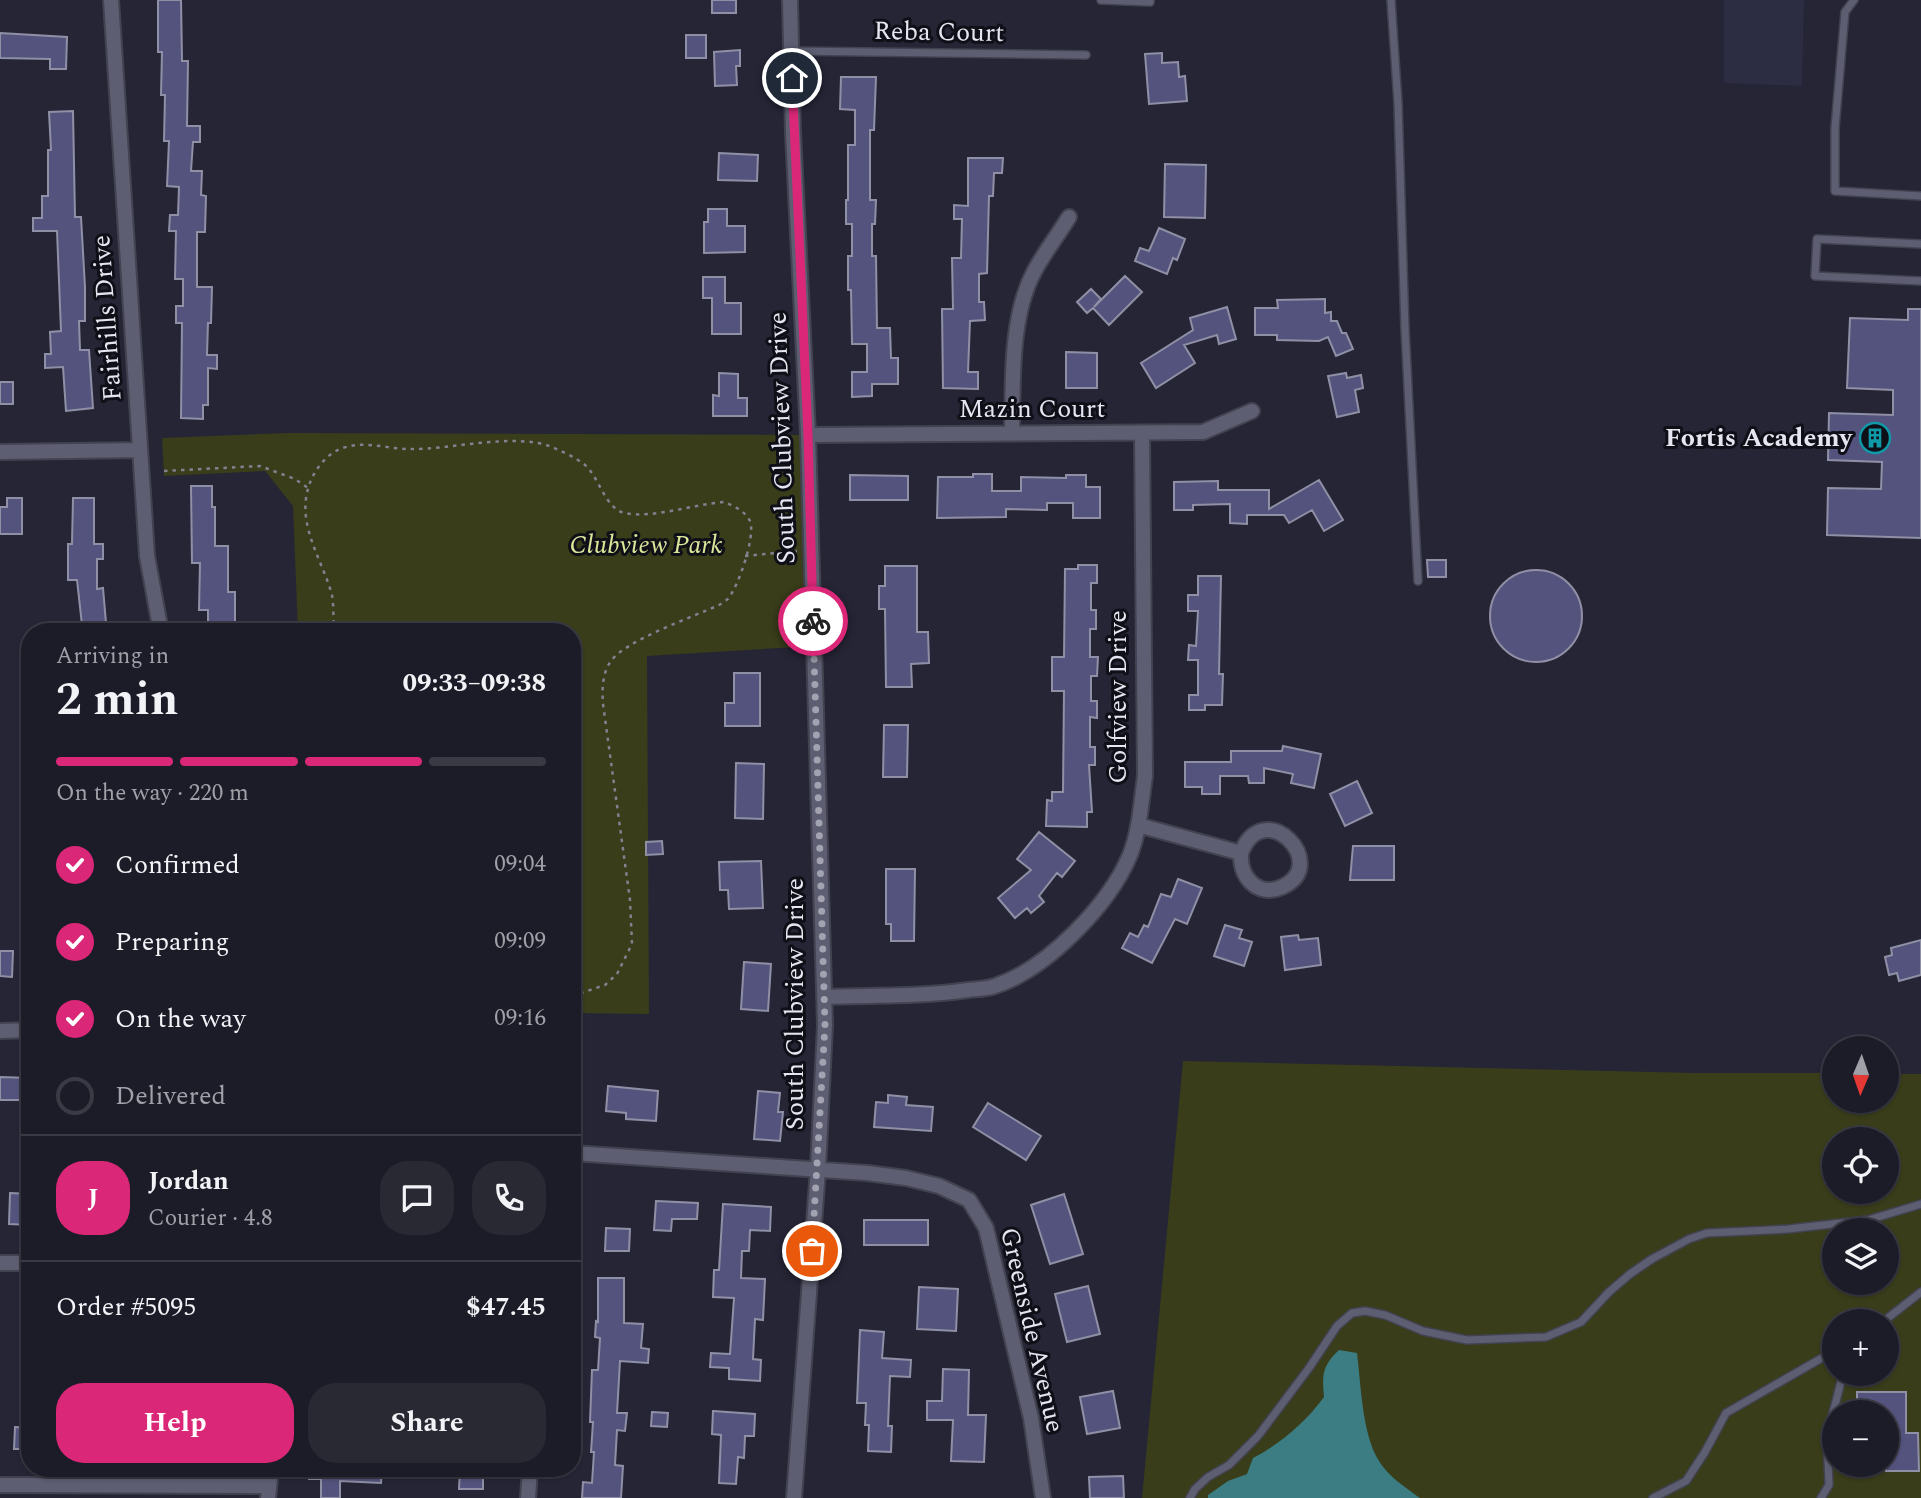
<!DOCTYPE html>
<meta charset="utf-8">
<style>
:root{--surface:#1c1c28;--page:#292934;--text:#f1f3f6;--muted:#a0a1a8;--line:#3a3a45;--accent:#db2777}
body{margin:0;font-family:Spectral,serif;background:var(--page);color:var(--text);height:100vh;display:flex;flex-direction:column;font-size:26px;white-space:nowrap}
*{box-sizing:border-box;margin:0}
p{font-size:23px;color:var(--muted)}
.icon{flex:none;width:38px;height:38px;fill:none;stroke:currentColor;stroke-width:2;stroke-linecap:round;stroke-linejoin:round}
.map{position:relative;flex:1;overflow:hidden}
.panel{position:absolute;left:21px;top:623px;width:560px;height:854px;display:flex;flex-direction:column;background:var(--surface);border-radius:28px;box-shadow:0 2px 5px #0004,0 0 0 2px var(--line)}
.panel>*{flex:none}
.needle{width:46px;rotate:182deg}
.buttons{position:absolute;left:1822px;top:1036px;display:grid;gap:14px}
.buttons a{display:grid;place-items:center;width:77px;height:77px;border-radius:50%;background:var(--surface);box-shadow:0 2px 5px #0004,0 0 0 2px var(--line);font-size:35px}
.pin{position:absolute;display:grid;place-items:center;width:60px;height:60px;color:#fff;margin:-30px;border:4px solid #fff;border-radius:50%;box-shadow:0 2px 7px #0007}
.courier{position:absolute;display:grid;place-items:center;width:70px;height:70px;margin:-35px;border:5px solid #db2777;border-radius:50%;background:#fff;color:#222;box-shadow:0 2px 9px #0007}
.overview em{font-style:normal;font-weight:700}
.overview div{display:flex;flex-direction:column-reverse}
.overview{display:flex;align-items:center;justify-content:space-between;height:119px;padding:0 35px}
h1{font-size:46px;font-weight:700;line-height:52px}
.bar{display:grid;grid-template-columns:repeat(4,1fr);gap:10px 7px;align-content:center;height:84px;padding:0 35px}
.bar i{height:9px;border-radius:5px;background:var(--line)}
.bar .current{background:var(--accent)}
.bar p{grid-column:span 4}
.line{display:flex;align-items:center;gap:18px;padding:0 35px;border-top:2px solid var(--line)}
.line div{flex:1}
.round{display:grid;place-items:center;flex:none;width:74px;height:74px;border-radius:28px;background:var(--page)}
ol{padding:0 35px;list-style:none}
li{display:flex;align-items:center;gap:21px;height:77px}
li p{margin-inline-start:auto}
li .icon{padding:7px;border-radius:50%;background:var(--accent);color:#fff;stroke-width:4}
li:last-child{color:var(--muted)}
li i{width:38px;height:38px;border:4px solid var(--line);border-radius:50%}
.primary-button{display:flex;gap:14px;margin-top:auto;padding:14px 35px}
.primary-button a{flex:1;height:80px;border-radius:28px;background:var(--accent);color:#fff;font-size:28px;font-weight:700;line-height:80px;text-align:center}
.primary-button a+a{background:var(--page);color:var(--text)}
.map>svg:first-child{display:block}
.built{fill:#2c2c43}
.green{fill:#393d1a;fill-rule:evenodd}
.water{fill:#3b7d82}
.building{fill:#54537d;stroke:#8f90a5;stroke-width:2}
.lines{fill:none;stroke-linecap:round;stroke-linejoin:round}
.lane-casing{stroke:#424250;stroke-width:10}
.street-casing{stroke:#424250;stroke-width:18}
.path{stroke:#818190;stroke-width:2.5;stroke-dasharray:3.5 5;stroke-linecap:butt}
.lane{stroke:#5d5e71;stroke-width:7}
.street{stroke:#5d5e71;stroke-width:14}
.done{stroke:#a2a2b0;stroke-width:7;stroke-dasharray:0 12.6}
.route{stroke:#db2777;stroke-width:9}
.labels{text-anchor:middle;dominant-baseline:central;stroke-width:6;stroke-linejoin:round;paint-order:stroke}
.street-label{font-size:26px;fill:#e5e6f1;stroke:#0f0f17}
.poi-label{font-size:26px;font-weight:bold;fill:#e5e6f1;stroke:#0f0f17;text-anchor:end}
.park-label{font-size:26px;font-style:italic;fill:#dbe69a;stroke:#0f0f17}
</style>
<div class="map">
<svg width="1921" height="1498" viewBox="0 0 1921 1498">
<rect width="100%" height="100%" fill="#252536"/>
<path class="built" d="M1724 0H1804L1802 86 1724 83Z"/>
<path class="green" d="M288 433 808 435 814 646 647 656 649 1014 572 1013V632H298L293 506 265 471 164 476 162 438Z
M1183 1061 1695 1073H1834V1101H1886L1887 1074H1921V1498H1142ZM1834 1139H1886V1192H1834ZM1834 1230H1886V1283H1834ZM1834 1321H1886V1374H1834ZM1834 1412H1886V1465H1834Z"/>
<path class="water" d="M1339 1350 1357 1353C1361 1385 1362 1434 1379 1461 1388 1476 1406 1488 1420 1498H1208V1495L1228 1481 1247 1474 1253 1458C1281 1443 1305 1423 1324 1397 1322 1375 1322 1366 1339 1350Z"/>
<path class="building" d="M158 0H181L182 61H188L187 126H200V142H193L191 171H202L201 195 206 196 205 232H197V287H212L211 323H208L207 355H217V369L208 368V405H203V419L181 418 182 323H176V306H183V279H175L176 231H169L170 215H178L179 187 167 186 169 141H164L165 95H161L162 52H158Z
M712 0H736V13H712Z
M0 33 67 37 66 69H50V59L0 58Z
M686 35H706V58H686Z
M740 50V66H736L737 85 715 86 714 52Z
M1162 53V63L1178 62 1179 77 1185 76 1187 101 1149 104 1145 54Z
M841 77H876L874 130H870V200H876L875 224H872V256H876L877 328H890L891 358H898V384H872V396L852 397V372H867V344H852L851 290H848V256H852V224H846V200H848V145H855V110L840 109Z
M73 111 75 217H81L85 287V321H79L80 350H89L93 408 66 411 63 367 45 368V354H51L50 332 61 331 57 231H33V218H42V196H48V150H51L49 112Z
M719 153 758 155 757 181 718 180Z
M968 158H1003L1002 173H994L993 196H989L987 273 979 274V302H984L985 320 970 321 968 372H978V389L943 388 942 309H953L952 258H961L962 219H954V205L968 206Z
M1165 164 1206 165 1205 218 1164 217Z
M708 209H727V226H745V252L704 253V222H708Z
M1159 228 1185 239 1177 260 1173 258 1167 274 1135 261 1140 248 1149 251Z
M1125 276 1142 292 1109 325 1093 308 1087 313 1077 302 1091 289 1101 299 1094 307Z
M703 277H725V303H741V334H712V298H703Z
M1325 299V313L1331 312V321H1337L1342 333H1346L1353 349 1336 356 1328 337 1319 341 1277 340V335H1255V308H1278L1277 300Z
M1227 307 1236 339 1219 344 1217 335 1184 345 1195 363 1156 388 1141 363 1193 330 1190 318Z
M1908 309H1921V538L1827 535 1828 488 1881 489 1882 462 1828 460 1829 413 1893 415V390L1847 388 1850 318 1908 320Z
M1066 352 1097 353V388H1066Z
M719 373 738 374V398H747V416H713V395L719 396Z
M1346 373 1347 378 1361 375 1363 388 1355 390 1359 412 1337 417 1328 376Z
M0 382H13V404H0Z
M973 474H992V491H1021V477L1066 478V475H1086V487H1100V518H1073V503H1047V510L1006 509V517L937 518 938 477H973Z
M850 475 908 476V500H850Z
M1319 480 1343 520 1324 531 1312 510 1289 523 1284 515H1247V524L1230 523V504L1193 505V510H1174V482L1218 481V490H1269V509Z
M191 486H212V507H215V546H228V592H235V629H208V610H199L200 563H192Z
M7 498H22V534H0V507H7Z
M73 498H94V544H103V559H97V589L103 588 106 623 82 625 77 580H68V544H72Z
M1427 560H1446V577H1428Z
M1078 565H1097V583H1091V610H1096V629H1090V657H1098L1097 676H1091V701H1097V718L1090 717V747H1095V765H1089L1092 812H1087V827L1046 826 1047 800 1052 801V792H1063L1064 691H1052V657H1064L1065 569H1078Z
M885 566H917V632H928L929 663 911 664 912 687H886L885 609H879V586H885Z
M1490 616a46 46 0 1 1 92 0a46 46 0 1 1-92 0Z
M1198 576H1221L1219 674H1223L1222 705H1205V710H1189V695H1198V660H1188L1189 645 1196 646 1198 611H1188V595H1198Z
M734 673H760V726H725V703H734Z
M884 725H908L907 777H883Z
M1283 746 1321 754 1314 788 1291 783 1293 774 1264 768V783H1249L1248 776H1220V794H1202V787H1185V762H1231V751H1282Z
M736 763 764 764 763 819 735 818Z
M1357 781 1372 813 1345 826 1330 794Z
M1039 832 1075 861 1062 877 1057 873 1039 896 1044 902 1031 913 1027 908 1015 918 998 898 1031 870 1017 859Z
M662 841 663 854 646 855V842Z
M1353 846H1394V880H1350Z
M761 861 763 908 729 909 728 890H720L719 862Z
M886 869H915L914 941H891V924H886Z
M1178 879 1202 888 1187 924 1175 919 1152 963 1122 948 1130 933 1138 937 1144 925 1148 927 1161 894 1171 897Z
M1225 925 1242 930 1239 938 1252 942 1244 966 1214 956Z
M1298 935 1299 940 1318 938 1321 965 1285 970 1281 937Z
M1921 940V975L1899 981 1897 973 1889 975 1885 957 1892 955 1891 948Z
M0 951H13L12 977 0 976Z
M744 962 771 964 768 1011 741 1009Z
M0 1077 30 1078V1100H0Z
M608 1086 658 1091 656 1121 626 1119V1113L606 1111Z
M758 1091 780 1093 778 1112H783L780 1141 754 1139Z
M888 1095 907 1097 906 1105 933 1107 931 1131 874 1127 876 1102 888 1103Z
M988 1103 1041 1136 1026 1160 973 1127Z
M10 1193 30 1194V1225L9 1224Z
M1064 1194 1083 1254 1050 1264 1031 1205Z
M656 1201 698 1203 697 1219H672L671 1231 654 1230Z
M723 1204 771 1207 770 1231 750 1230 749 1251H742L741 1278 765 1279 763 1320 755 1319 753 1359 761 1360 760 1381 729 1379V1368L710 1367 711 1353 730 1354 734 1298 713 1297 714 1270H719Z
M864 1220H928V1245H864Z
M606 1228 630 1229 629 1251H605Z
M598 1278H624V1323L643 1324 641 1348 649 1349 648 1363 620 1361 617 1413H627L625 1431 617 1430 615 1465 623 1466 621 1498H582L583 1482 592 1483 594 1452H591L593 1422H590L592 1370H598L600 1338 595 1337 596 1321 598 1322Z
M1088 1286 1100 1334 1067 1342 1055 1294Z
M919 1287 958 1289 956 1331 917 1329Z
M860 1330 884 1332 882 1358 911 1360 910 1377 890 1376 888 1426H892L891 1452 868 1451 869 1425H865L866 1403H857Z
M943 1369 969 1370 968 1415H986L984 1462 951 1461 953 1420H927V1401H942Z
M1113 1391 1120 1428 1087 1434 1080 1397Z
M1857 1392H1906V1433H1918L1919 1471H1886V1412H1857Z
M713 1411 755 1414 754 1436H745L744 1458 738 1457 736 1484 719 1483 721 1435 712 1434Z
M652 1412 668 1413 667 1427 651 1426Z
M15 1427 30 1428V1449H14Z
M309 1468 382 1471 381 1483 340 1481V1498H321V1479H309Z
M460 1468H483V1489H459Z
M1123 1476 1124 1498H1090L1089 1477Z"/>
<g class="lines">
<g class="lane-casing">
<path id="lane" d="M1101 0 1150 2V0
M1391 0 1398 103 1405 329 1418 581
M1854 0 1845 12 1835 128V191L1921 196
M791 51 1086 55
M1921 244 1817 239 1815 276 1921 281
M1884 1321 1921 1292
M1190 1498 1195 1489 1208 1477 1229 1465 1258 1436 1309 1368 1337 1326 1352 1313 1365 1311 1385 1315 1423 1331 1467 1340 1546 1337 1581 1322 1609 1292 1630 1274 1652 1259 1689 1239 1707 1233 1788 1229 1868 1220 1921 1204
M1653 1498 1686 1481 1705 1452 1726 1413 1834 1351
M1821 1498 1829 1485 1827 1436 1843 1374"/>
</g>
<g class="street-casing">
<path id="street" d="M111 0 147 556 161 632
M790 0 793 133 808 435 825 1025 818 1169 794 1498
M1012 432C1013 382 1010 317 1034 272 1044 253 1058 235 1069 217
M808 435 1203 432 1252 411
M0 452 140 450
M1138 825 1241 853C1239 876 1257 898 1282 887 1332 865 1264 794 1241 853
M824 997C872 995 921 997 968 990 977 989 987 989 995 986 1047 969 1109 905 1130 855 1140 830 1141 802 1145 776L1142 433
M0 1031 30 1030
M572 1153 867 1173 906 1178 939 1186 969 1200 986 1228 1031 1418 1043 1498
M0 1263H30
M0 1485 269 1486
M268 1498 271 1468
M528 1498 530 1468"/>
</g>
<path class="path" d="M164 471 260 466 295 479 308 488
M745 556 797 551
M334 632C333 620 334 606 332 595 323 562 299 528 307 493 311 473 326 452 346 447 367 441 388 449 409 449 452 450 513 432 552 447 563 452 575 457 585 465 599 477 605 508 624 513 653 519 694 504 724 502 734 506 745 511 750 521 756 536 738 587 728 599 727 599 720 605 719 605 693 617 626 640 611 661 602 673 602 690 603 704L630 900 632 944 617 974 605 985 572 996"/>
<use href="#lane" class="lane"/>
<use href="#street" class="street"/>
</g>
<g class="lines">
<path class="done" d="M812 1251 825 1025 813 621"/>
<path class="route" d="M792 78 808 435 813 621"/>
</g>
<defs>
<g id="building-ring" transform="scale(1.575)"><circle r="9.5" fill="#0f0f17" stroke="#0f9aa8" stroke-width="1.5"/><path d="M-4-6H4V6H1V3H-1V6H-4ZM-2.5-4.3h1.7v1.8h-1.7ZM.8-4.3h1.7v1.8H.8ZM-2.5-1h1.7V.8h-1.7ZM.8-1h1.7V.8H.8Z" fill="#0f9aa8"/></g>
</defs>
<g fill-rule="evenodd">
<use href="#building-ring" x="1875" y="438"/>
</g>
<g class="labels">
<g class="street-label">
<text transform="translate(939 32) rotate(1)">Reba Court</text>
<text transform="translate(107 318) rotate(-94)">Fairhills Drive</text>
<text x="1032" y="409">Mazin Court</text>
<text transform="translate(782 438) rotate(-92)">South Clubview Drive</text>
<text transform="translate(1118 697) rotate(-90)">Golfview Drive</text>
<text transform="translate(795 1004) rotate(-90)">South Clubview Drive</text>
<text transform="translate(1032 1330) rotate(77)">Greenside Avenue</text>
</g>
<g class="poi-label">
<text x="1852" y="438">Fortis Academy</text>
</g>
<g class="park-label">
<text x="646" y="545">Clubview Park</text>
</g>
</g>
</svg>
<div class="buttons">
<a><svg class="needle" viewBox="-14 -14 28 28"><path d="M0-13l5 13h-10z" fill="#e53935"/><path d="M0 13l5-13h-10z" fill="#a0a1a8"/></svg></a>
<a><svg class="icon" aria-label="locate" viewBox="0 0 24 24"><circle cx="12" cy="12" r="6"/><path d="M12 2v4M12 18v4M2 12h4M18 12h4"/></svg></a>
<a><svg class="icon" aria-label="layers" viewBox="0 0 24 24"><path d="M12 4l9 5-9 5-9-5zM3 14l9 5 9-5"/></svg></a>
<a>+</a>
<a>−</a>
</div>
<div class="pin" style="left:812px;top:1251px;background:#ea580c"><svg class="icon" aria-label="bag" viewBox="0 0 24 24"><path d="M5 8h14l-1 12H6zM9 8a3 3 0 0 1 6 0"/></svg></div>
<div class="pin" style="left:792px;top:78px;background:#1f2937"><svg class="icon" aria-label="home" viewBox="0 0 24 24"><path d="M3 11l9-7 9 7M6 9v11h12V9"/></svg></div>
<div class="courier" style="left:813px;top:621px"><svg class="icon" aria-label="bike" viewBox="0 0 24 24"><circle cx="6" cy="16" r="4"/><circle cx="18" cy="16" r="4"/><path d="M6 16l4-8h5l3 8M10 8l3 8H6M13 5h3"/></svg></div>
<section class="panel">
<div class="overview"><div><h1>2 min</h1><p>Arriving in</p></div><em>09:33–09:38</em></div>
<div class="bar"><i class="current"></i><i class="current"></i><i class="current"></i><i></i><p>On the way · 220 m</p></div>
<ol>
<li><svg class="icon" aria-label="check" viewBox="0 0 24 24"><path d="M5 12l5 5 9-10"/></svg>Confirmed<p>09:04</p></li>
<li><svg class="icon" aria-label="check" viewBox="0 0 24 24"><path d="M5 12l5 5 9-10"/></svg>Preparing<p>09:09</p></li>
<li><svg class="icon" aria-label="check" viewBox="0 0 24 24"><path d="M5 12l5 5 9-10"/></svg>On the way<p>09:16</p></li>
<li><i></i>Delivered</li>
</ol>
<div class="line" style="height:126px"><b class="round" style="background:var(--accent);color:#fff">J</b><div><b>Jordan</b><p>Courier · 4.8</p></div><a class="round"><svg class="icon" aria-label="chat" viewBox="0 0 24 24"><path d="M4 5h16v11H9l-5 4z"/></svg></a><a class="round"><svg class="icon" aria-label="phone" viewBox="0 0 24 24"><path d="M5 4h4l2 5-3 2q2 4 5 5l2-3 5 2v4C11 20 4 13 5 4z"/></svg></a></div>
<div class="line" style="height:91px"><div>Order #5095</div><b>$47.45</b></div>
<div class="primary-button"><a>Help</a><a>Share</a></div>
</section>
</div>
